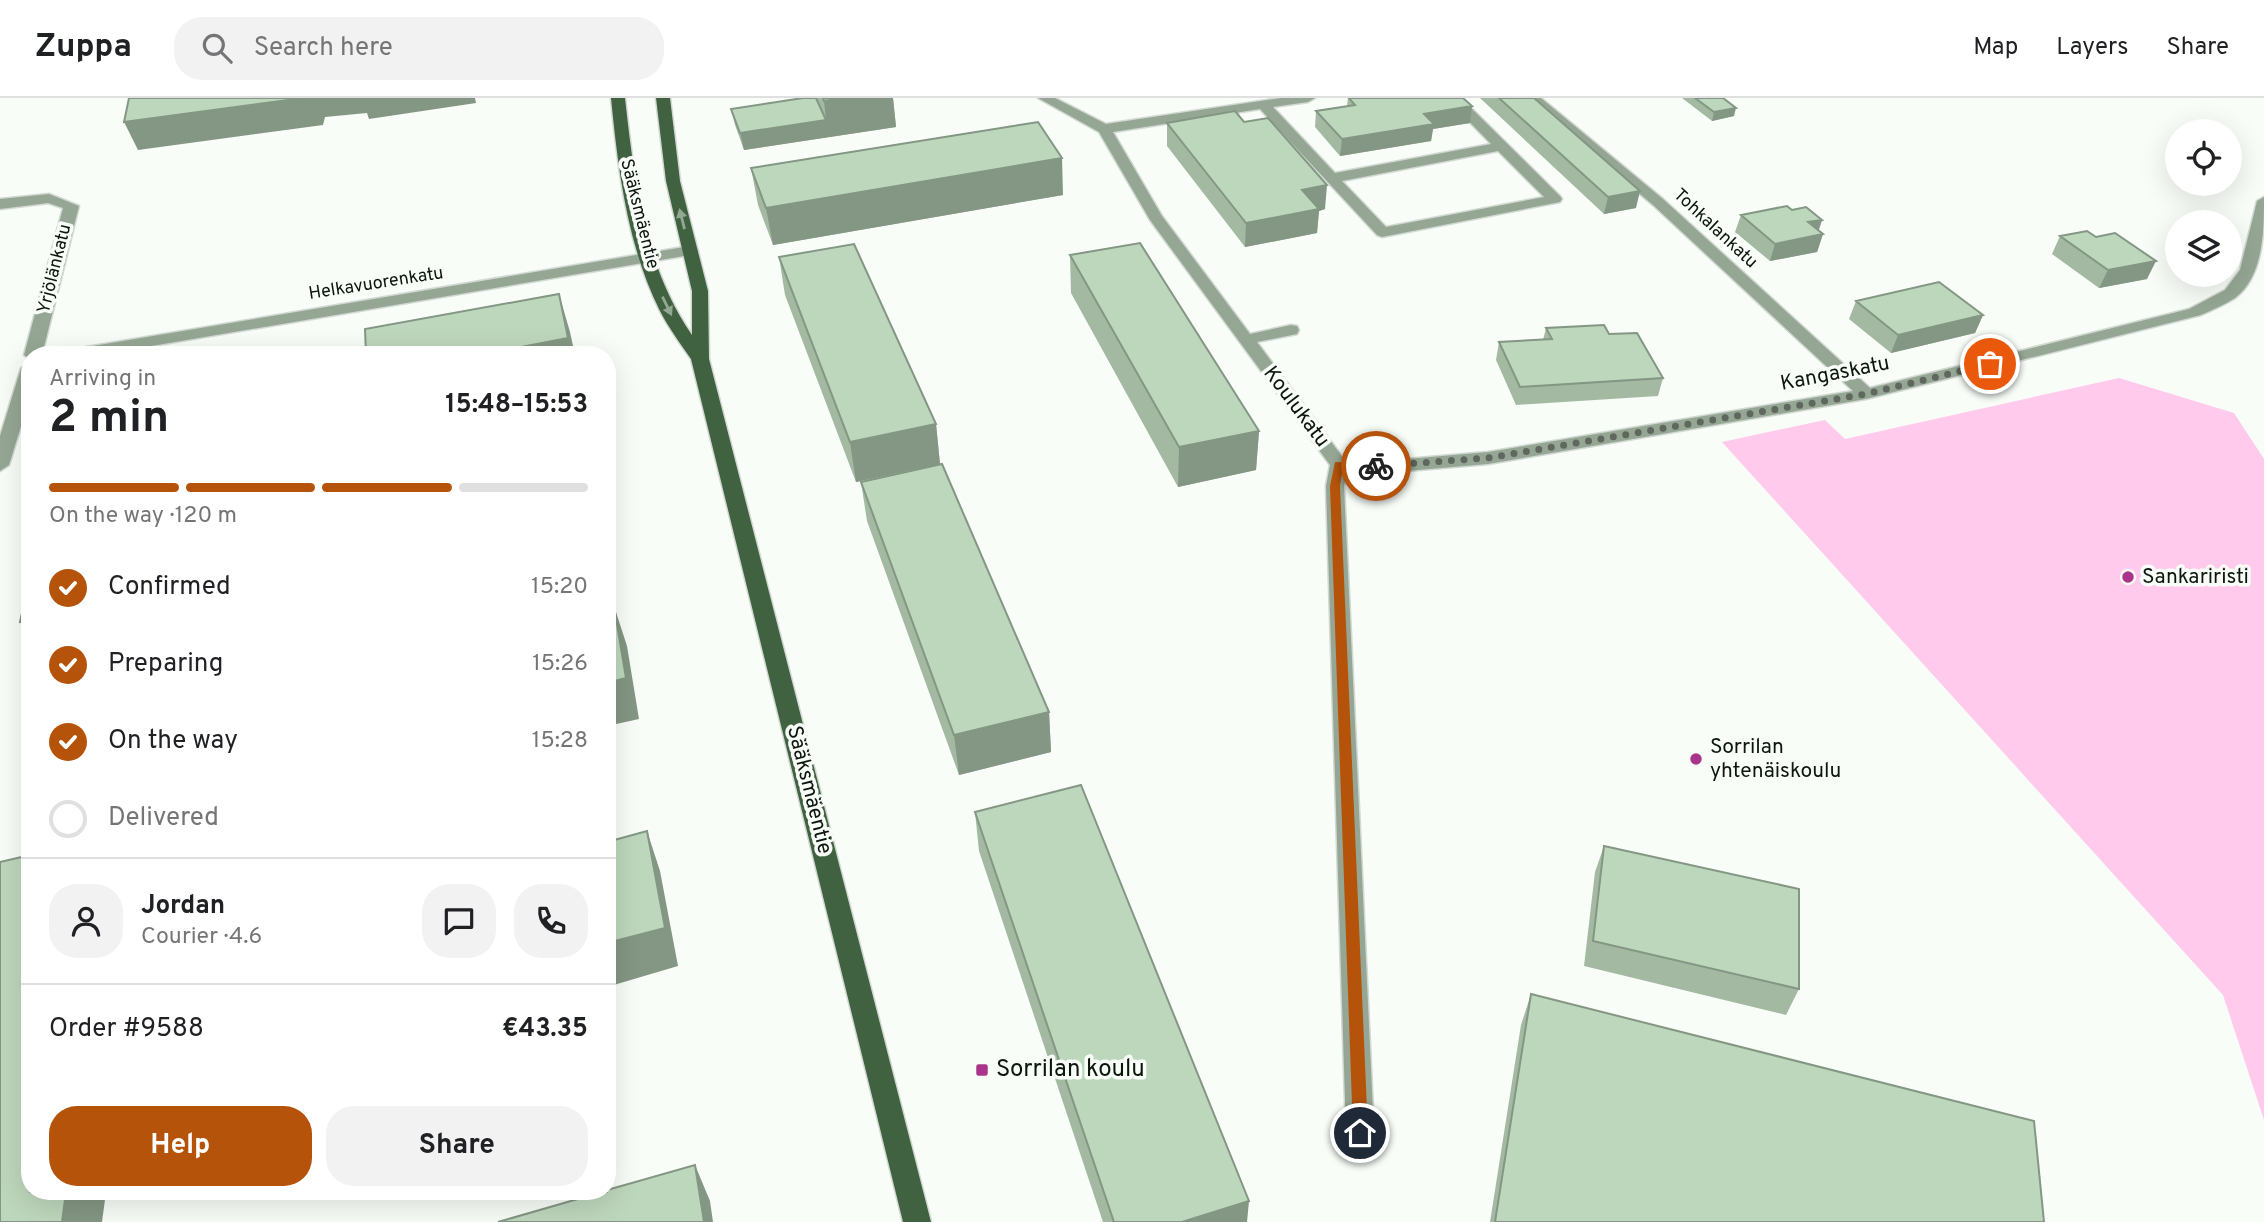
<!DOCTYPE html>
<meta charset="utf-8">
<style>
:root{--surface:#fff;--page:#f2f2f2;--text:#202124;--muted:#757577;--line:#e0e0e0;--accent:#b45309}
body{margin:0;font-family:Overpass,sans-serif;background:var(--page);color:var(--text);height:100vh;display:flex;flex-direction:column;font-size:26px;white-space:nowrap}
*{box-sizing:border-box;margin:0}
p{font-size:23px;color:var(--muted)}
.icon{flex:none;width:38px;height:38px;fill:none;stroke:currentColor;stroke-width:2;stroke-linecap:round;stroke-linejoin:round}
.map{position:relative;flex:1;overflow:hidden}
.side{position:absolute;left:21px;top:248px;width:595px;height:854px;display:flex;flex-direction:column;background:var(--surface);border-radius:28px;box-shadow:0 7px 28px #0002}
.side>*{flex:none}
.controls{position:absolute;left:2165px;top:21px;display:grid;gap:14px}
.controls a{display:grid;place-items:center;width:77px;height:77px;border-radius:50%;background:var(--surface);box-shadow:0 7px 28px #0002;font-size:35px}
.pin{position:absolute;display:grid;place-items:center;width:60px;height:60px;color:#fff;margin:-30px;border:4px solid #fff;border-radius:50%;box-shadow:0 2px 7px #0007}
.courier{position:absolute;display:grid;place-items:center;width:70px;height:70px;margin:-35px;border:5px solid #b45309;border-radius:50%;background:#fff;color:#222;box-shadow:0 2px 9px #0007}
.head em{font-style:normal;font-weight:700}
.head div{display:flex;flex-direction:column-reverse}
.head{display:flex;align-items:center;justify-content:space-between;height:119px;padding:0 28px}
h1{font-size:46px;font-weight:700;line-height:52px}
.bar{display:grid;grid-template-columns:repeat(4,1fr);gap:10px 7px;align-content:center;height:84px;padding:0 28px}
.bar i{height:9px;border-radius:5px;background:var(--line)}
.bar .on{background:var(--accent)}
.bar p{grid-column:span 4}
.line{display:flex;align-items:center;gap:18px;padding:0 28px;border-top:2px solid var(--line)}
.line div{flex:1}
.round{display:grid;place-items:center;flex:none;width:74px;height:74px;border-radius:28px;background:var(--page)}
ol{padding:0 28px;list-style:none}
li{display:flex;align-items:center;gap:21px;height:77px}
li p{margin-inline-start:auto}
li .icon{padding:7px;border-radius:50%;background:var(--accent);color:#fff;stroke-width:4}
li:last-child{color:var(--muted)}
li i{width:38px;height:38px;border:4px solid var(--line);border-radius:50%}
.action{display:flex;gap:14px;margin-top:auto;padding:14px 28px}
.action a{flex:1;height:80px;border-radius:28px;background:var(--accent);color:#fff;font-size:28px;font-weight:700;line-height:80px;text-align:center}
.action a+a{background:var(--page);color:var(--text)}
header{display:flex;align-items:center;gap:42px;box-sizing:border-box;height:98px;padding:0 35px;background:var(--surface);border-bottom:2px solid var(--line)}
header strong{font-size:33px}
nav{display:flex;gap:38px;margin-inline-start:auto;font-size:24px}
.search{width:490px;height:63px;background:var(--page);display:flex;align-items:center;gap:18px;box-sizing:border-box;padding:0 24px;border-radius:28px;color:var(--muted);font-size:26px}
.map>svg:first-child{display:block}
.green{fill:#ffcaec}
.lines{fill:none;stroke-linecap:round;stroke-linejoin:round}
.minor-casing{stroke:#d2d8d2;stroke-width:3}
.major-casing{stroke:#d2d8d2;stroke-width:3}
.minor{fill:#95a794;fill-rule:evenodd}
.major{fill:#416241;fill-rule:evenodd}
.wall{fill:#a3b9a2}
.shaded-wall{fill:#849684}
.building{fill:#bdd7bc;stroke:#849684;stroke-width:2}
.oneway{fill:#93a893}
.route{fill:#b45309}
.done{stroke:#5f675f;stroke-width:7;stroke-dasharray:0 12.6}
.poi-dot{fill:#ab348b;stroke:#f8fdf8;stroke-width:2.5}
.labels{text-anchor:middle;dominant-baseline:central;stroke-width:7;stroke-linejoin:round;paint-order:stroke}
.far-street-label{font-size:18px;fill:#0d160d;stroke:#f8fdf8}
.street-label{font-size:21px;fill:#0d160d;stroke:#f8fdf8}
.poi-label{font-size:21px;fill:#0d160d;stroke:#f8fdf8;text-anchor:start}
.near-poi-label{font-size:24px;fill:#0d160d;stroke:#f8fdf8;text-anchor:start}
</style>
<header>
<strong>Zuppa</strong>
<div class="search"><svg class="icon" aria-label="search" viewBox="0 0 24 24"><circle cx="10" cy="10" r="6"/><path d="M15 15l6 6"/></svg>Search here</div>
<nav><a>Map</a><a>Layers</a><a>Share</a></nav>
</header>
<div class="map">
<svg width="2264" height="1124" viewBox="0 0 2264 1124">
<rect width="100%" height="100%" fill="#f8fdf8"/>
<path class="green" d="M2119 280 2234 315 2264 361V1022L2223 897 1722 344 1825 322 1845 341Z"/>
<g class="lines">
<g class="minor-casing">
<path id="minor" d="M1038 0H1055L1106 26 1281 0H1315L1308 4 1273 9 1335 75 1491 46 1446 0H1461L1560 98 1562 101 1560 104 1555 105 1382 139 1377 137 1260 11 1113 34 1162 118 1250 236 1291 227 1297 228 1299 232 1297 236 1257 244 1344 361 1395 362 1488 354 1853 293 1653 107 1526 0H1541L1663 101 1870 290 2189 211 2225 192 2240 172 2257 103 2264 99C2264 132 2264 178 2235 200 2224 207 2212 212 2201 217L1866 301 1488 366 1395 374 1347 373 1344 388 1374 1035 1370 1044 1360 1047 1350 1044 1346 1035 1326 388 1330 367 1150 122 1099 34ZM1498 53 1544 99 1386 129 1342 83Z
M49 96 79 108 42 257H30V261L24 257 63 110 48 105 0 111V101Z
M690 148 696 150 698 153 696 156 98 257H60L69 252Z
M30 265V299L9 367 0 373V338L21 270Z"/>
</g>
<g class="major-casing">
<path id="major" d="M611 0H625C634 81 644 168 692 237V193L666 83 656 0H670L680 83 708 193 709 261 931 1124H903L691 261C680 245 668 229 659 211 627 146 618 71 611 0Z"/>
</g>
<use href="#minor" class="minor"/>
<use href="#major" class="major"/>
</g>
<path class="wall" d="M803 0H893L896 29 744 52 735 27 731 11Z
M1348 0H1463L1470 25 1433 31 1431 43 1340 58 1315 29 1316 13 1347 8Z
M1480 0H1534L1636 110 1604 116Z
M1682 0H1723L1734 18 1712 23Z
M1167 25 1325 111 1319 113 1317 135 1245 149 1167 48Z
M751 70 1063 97 773 147 758 107Z
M1792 112 1822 122 1818 133 1823 136 1817 154 1770 163 1735 134 1741 117Z
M2060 138 2147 181 2099 190 2052 156Z
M1070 157 1259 333 1256 372 1178 389 1071 195Z
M779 159 936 326 940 366 856 384 785 197Z
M1856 203 1983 217 1975 235 1891 255 1849 221Z
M1546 230 1609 236 1663 280 1658 298 1516 307 1496 262 1499 244 1543 242Z
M861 384 1049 614 1051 654 959 677 867 423Z
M975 714 1247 1124H1103L979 753Z
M1604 748 1799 891 1786 917 1584 868 1595 774Z
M1531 896 2044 1124H1490L1521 927Z"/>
<path class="shaded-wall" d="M303 0H475L476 5 369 21 367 15 325 19 323 27 138 52 124 24Z
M842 0H893L896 29 744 52 740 35 826 22 824 3Z
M1472 8 1470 25 1433 31 1431 43 1340 58 1342 41 1424 16Z
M1736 10 1734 18 1712 23 1714 14Z
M1062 60 1063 97 773 147 766 110Z
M1327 87 1325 111 1319 113 1317 135 1245 149 1246 125 1302 92Z
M1640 93 1636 110 1604 116 1608 99Z
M1822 122 1817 138 1823 136 1817 154 1770 163 1775 146 1808 124Z
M2156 163 2147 181 2099 190 2108 172Z
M559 196 570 234 575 257H479Z
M1983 217 1975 235 1891 255 1898 237Z
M936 326 940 366 856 384 850 344Z
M1259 333 1256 372 1178 389 1179 349Z
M614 508 627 548 639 621 607 628V585Z
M30 522V539L20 524Z
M1049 614 1051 654 959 677 954 637Z
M647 733 660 773 678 868 607 889V845Z
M695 1067 710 1103 713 1124H704Z
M66 1094H106L102 1124H62Z
M1249 1103 1247 1124H1182Z"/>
<path class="building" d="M129 0H303L124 24Z
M803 0H816L826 22 740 35 731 11Z
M823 0H842L824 3Z
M1349 0H1463L1472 8 1424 16 1434 26 1342 41 1316 13 1355 7Z
M1499 0H1534L1640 93 1608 99Z
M1695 0H1723L1736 10 1714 14Z
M1235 13 1244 24 1268 20 1327 87 1302 92 1319 111 1246 125 1167 25Z
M1038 24 1062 60 766 110 751 70Z
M1787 108 1792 112 1806 109 1822 122 1808 124 1823 136 1775 146 1741 117Z
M2087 133 2096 139 2115 135 2156 163 2108 172 2060 138Z
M1140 145 1259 333 1179 349 1070 157Z
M854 146 936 326 850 344 779 159Z
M1939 184 1983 217 1898 237 1856 203Z
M559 196 568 240 479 257H366L365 231Z
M1604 227 1609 236 1637 235 1663 280 1520 289 1499 244 1552 241 1546 230Z
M942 366 1049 614 954 637 861 384Z
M30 479V522L20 524Z
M614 508 626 580 607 585V509Z
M1081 687 1249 1103 1182 1124H1114L975 714Z
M647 733 665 830 607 845V744Z
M1604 748 1799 791V891L1593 843Z
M30 757V1094H66L62 1124H0V764Z
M1531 896 2034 1023 2044 1124H1495Z
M695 1067 704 1124H498L602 1094H607V1092Z"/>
<defs><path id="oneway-solid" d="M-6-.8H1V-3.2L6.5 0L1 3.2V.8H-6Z" transform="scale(1.75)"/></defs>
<g class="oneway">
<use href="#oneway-solid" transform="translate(682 121) rotate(-104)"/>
<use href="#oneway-solid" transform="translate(667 208) rotate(64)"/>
</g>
<path class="route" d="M1335 364 1376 365 1381 368 1376 371 1343 370 1340 388 1368 1035 1360 1042 1353 1035 1330 388Z"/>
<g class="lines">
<path class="done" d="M1376 368 1488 360 1866 296 1990 266"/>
</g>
<g class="poi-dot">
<circle cx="2128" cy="479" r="7"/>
<circle cx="1696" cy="661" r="7"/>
<rect x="975" y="965" width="14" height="14" rx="3.5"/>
</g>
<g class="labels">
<g class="far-street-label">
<text transform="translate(639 116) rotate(76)">Sääksmäentie</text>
<text transform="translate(1715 131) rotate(43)">Tohkalankatu</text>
<text transform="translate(55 171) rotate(-76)">Yrjölänkatu</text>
<text transform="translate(376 186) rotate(-9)">Helkavuorenkatu</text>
</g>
<g class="street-label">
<text transform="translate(1835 276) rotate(-11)">Kangaskatu</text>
<text transform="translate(1296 309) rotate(53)">Koulukatu</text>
<text transform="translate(809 692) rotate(76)">Sääksmäentie</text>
</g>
<g class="poi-label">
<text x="2142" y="479">Sankariristi</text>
<text x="1710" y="649">Sorrilan<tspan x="1710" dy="24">yhtenäiskoulu</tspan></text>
</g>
<g class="near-poi-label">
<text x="996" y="972">Sorrilan koulu</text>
</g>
</g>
</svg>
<div class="controls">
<a><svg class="icon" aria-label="locate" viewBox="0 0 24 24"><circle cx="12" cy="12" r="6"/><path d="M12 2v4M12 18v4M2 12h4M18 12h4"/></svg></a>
<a><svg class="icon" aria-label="layers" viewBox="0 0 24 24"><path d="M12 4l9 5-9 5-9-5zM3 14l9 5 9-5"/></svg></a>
</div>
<div class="pin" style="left:1990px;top:266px;background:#ea580c"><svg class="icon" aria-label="bag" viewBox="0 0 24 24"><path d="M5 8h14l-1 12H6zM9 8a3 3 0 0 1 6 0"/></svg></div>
<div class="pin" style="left:1360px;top:1035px;background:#1f2937"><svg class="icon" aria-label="home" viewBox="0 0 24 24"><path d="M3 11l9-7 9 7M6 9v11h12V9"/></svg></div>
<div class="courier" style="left:1376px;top:368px"><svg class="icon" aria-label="bike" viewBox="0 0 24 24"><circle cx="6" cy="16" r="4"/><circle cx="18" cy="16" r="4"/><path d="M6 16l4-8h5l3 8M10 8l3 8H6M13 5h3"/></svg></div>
<section class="side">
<div class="head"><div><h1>2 min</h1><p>Arriving in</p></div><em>15:48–15:53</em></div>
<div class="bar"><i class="on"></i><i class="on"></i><i class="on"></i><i></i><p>On the way · 120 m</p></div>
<ol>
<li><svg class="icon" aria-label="check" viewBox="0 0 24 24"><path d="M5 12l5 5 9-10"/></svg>Confirmed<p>15:20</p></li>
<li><svg class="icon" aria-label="check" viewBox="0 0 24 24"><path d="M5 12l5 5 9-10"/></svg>Preparing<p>15:26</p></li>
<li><svg class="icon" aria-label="check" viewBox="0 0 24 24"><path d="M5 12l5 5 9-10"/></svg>On the way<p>15:28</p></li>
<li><i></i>Delivered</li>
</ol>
<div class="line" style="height:126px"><a class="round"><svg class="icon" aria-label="person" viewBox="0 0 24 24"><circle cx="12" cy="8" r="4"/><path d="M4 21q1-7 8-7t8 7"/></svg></a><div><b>Jordan</b><p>Courier · 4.6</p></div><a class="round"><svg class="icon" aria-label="chat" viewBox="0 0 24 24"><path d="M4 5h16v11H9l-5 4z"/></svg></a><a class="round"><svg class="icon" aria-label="phone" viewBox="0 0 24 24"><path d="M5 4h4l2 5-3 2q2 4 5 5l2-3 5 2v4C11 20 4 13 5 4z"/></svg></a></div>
<div class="line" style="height:91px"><div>Order #9588</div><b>€43.35</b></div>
<div class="action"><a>Help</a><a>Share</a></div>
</section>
</div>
